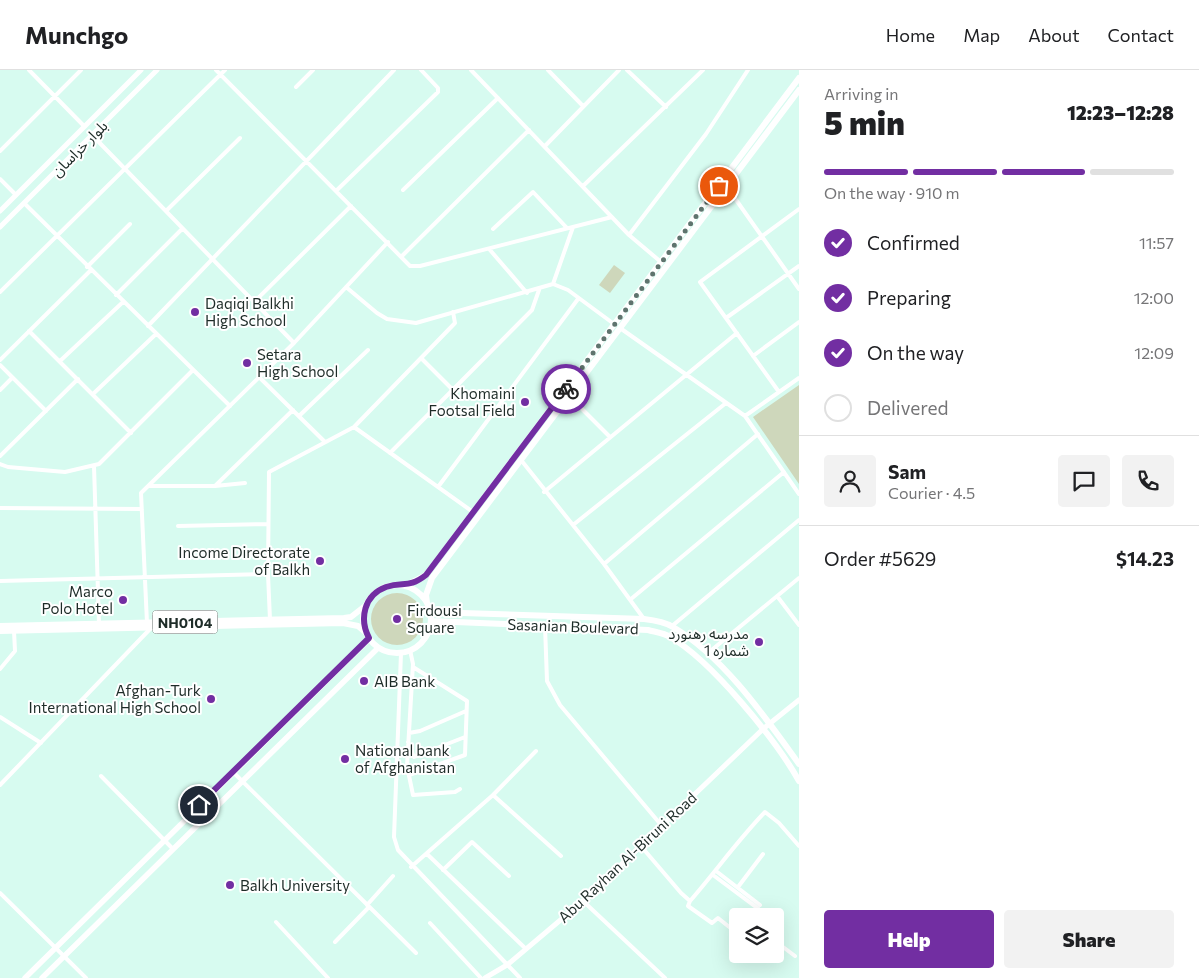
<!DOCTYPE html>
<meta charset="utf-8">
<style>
:root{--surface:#fff;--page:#f2f2f2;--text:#202124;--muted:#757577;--line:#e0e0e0;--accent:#722ea2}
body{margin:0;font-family:Commissioner,"Noto Sans Arabic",sans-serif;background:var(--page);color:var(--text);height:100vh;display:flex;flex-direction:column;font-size:19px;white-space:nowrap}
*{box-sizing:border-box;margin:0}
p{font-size:16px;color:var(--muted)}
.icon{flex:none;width:28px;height:28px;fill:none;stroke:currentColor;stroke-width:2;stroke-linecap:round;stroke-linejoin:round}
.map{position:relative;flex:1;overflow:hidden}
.side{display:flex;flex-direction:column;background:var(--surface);width:400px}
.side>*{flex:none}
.controls{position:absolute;left:729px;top:838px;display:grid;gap:10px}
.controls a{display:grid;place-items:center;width:55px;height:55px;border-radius:5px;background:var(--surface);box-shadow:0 5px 20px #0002;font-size:25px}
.pin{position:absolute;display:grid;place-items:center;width:42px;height:42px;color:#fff;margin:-21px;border:2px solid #fff;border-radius:50%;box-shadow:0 1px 5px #0007}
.courier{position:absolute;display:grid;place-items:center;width:50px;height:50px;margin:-25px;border:4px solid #722ea2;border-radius:50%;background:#fff;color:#222;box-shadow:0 1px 6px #0007}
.head em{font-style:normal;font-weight:800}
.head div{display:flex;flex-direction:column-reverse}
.head{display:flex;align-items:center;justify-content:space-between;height:85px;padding:0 25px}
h1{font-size:32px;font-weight:800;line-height:38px}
.bar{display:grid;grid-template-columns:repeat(4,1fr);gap:8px 5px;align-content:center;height:60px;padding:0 25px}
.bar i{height:6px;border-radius:4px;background:var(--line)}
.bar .current{background:var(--accent)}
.bar p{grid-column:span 4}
.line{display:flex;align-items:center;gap:12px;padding:0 25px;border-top:1px solid var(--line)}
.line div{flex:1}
.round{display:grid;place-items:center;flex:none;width:52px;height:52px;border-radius:5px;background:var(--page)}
ol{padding:0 25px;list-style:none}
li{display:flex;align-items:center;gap:15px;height:55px}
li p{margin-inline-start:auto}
li .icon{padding:5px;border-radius:50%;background:var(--accent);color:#fff;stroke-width:4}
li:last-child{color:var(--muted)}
li i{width:28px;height:28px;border:2px solid var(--line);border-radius:50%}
.action{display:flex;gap:10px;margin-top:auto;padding:10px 25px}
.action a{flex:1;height:58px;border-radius:5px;background:var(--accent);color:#fff;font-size:20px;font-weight:800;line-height:58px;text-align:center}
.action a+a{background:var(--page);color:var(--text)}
header{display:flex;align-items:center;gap:30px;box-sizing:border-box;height:70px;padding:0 25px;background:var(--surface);border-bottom:1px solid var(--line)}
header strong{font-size:24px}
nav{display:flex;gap:28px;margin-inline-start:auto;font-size:18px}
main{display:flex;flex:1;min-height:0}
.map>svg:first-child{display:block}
.green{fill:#ced7bb}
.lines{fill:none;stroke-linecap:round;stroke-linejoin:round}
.street{stroke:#fff;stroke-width:4}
.secondary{stroke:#fff;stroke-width:5}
.primary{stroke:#fff;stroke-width:5.5}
.highway{stroke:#fff;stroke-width:6}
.done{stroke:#5f746e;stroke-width:5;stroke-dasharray:0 9}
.route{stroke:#722ea2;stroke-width:6}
.poi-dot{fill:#722ea2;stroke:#fff;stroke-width:2}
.labels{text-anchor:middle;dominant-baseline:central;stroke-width:4;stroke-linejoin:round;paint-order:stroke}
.shield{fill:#fff;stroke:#626b68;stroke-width:1}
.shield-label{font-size:14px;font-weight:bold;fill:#1e2c28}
.street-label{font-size:15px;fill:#1e2c28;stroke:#fff}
.poi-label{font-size:15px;fill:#1e2c28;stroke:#fff;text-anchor:start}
</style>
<header>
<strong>Munchgo</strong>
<nav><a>Home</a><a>Map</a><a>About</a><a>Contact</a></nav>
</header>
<main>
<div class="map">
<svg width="799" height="908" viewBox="0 0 799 908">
<rect width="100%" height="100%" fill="#d7fbf0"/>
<path class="green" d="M614 195 625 203 610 223 599 215Z
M799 315V414L753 347Z
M371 549a26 26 0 1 1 52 0a26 26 0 1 1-52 0Z"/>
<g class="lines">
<path class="street" d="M29 0 84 56
M216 0 410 196H420L612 147
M471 0 629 165 661 192
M548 0 583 36
M627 0 666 37
M296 17 313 0
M92 65 294 273
M545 76 619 0
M0 81 81 0
M0 109 16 125
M583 116 703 0
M727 117 799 219
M403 120 498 28
M336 121 438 22V18L421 0
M24 133 230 336
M166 141 240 68
M493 159 533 122 567 158
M629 165 706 64 748 0
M490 180 527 223
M402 186 529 60
M87 197 130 154
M553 214 573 157
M346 217 377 243 387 249 416 253 553 214 568 220 614 254
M0 222 225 0
M116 225 182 159
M254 232 351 136
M726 248 799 196
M148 256 394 0
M620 258 745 346 799 424
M29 261 131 363
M753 286 799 252
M421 288 453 320
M0 290 91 200
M60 291 123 232
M0 295 46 341
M259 307 325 372
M0 320 12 308
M779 322 700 212 799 139
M93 324 156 264
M569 326 610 367
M299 346 368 280
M745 346 799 308
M354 357 473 442
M390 383 532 240 539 220
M0 386 78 309
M521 390 604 494 644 549
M0 394 8 397 65 402 99 394 193 300
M94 396 99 554
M149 416H215L245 413
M215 416 293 340
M438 417 578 229
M544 422 737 263
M0 438 142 439
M573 455 726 333
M178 456 268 454
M604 494 758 364
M0 511 268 504
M777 526 799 555
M631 529 784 402
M270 550 268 504 269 402 354 357 455 253 453 242
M147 553 141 423 294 273 388 172
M545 556 547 611 560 635 662 756
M672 556 799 450
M410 580 413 594 407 696 413 725 455 722 460 719
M401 583 394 767 398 780 520 908
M708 583 799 508
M0 599 15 581 14 561
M0 647 41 673
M409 663 420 661 466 641
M408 672 414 687 465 667
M233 702 416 883
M409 705 465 685 467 631 413 597
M101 706 173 779
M0 715 151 558
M493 725 536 681
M640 775 681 823 690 831 688 836 712 853 718 848 733 860
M427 784 526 879
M411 797 493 725 561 786
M443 800 472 772 509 806
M716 801 760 835
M713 805 768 846
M738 817 763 784
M0 823 86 908
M583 831 665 908
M690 831C716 801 738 770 765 742L779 753 799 776
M367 835 393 806
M276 852 328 908
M430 853 481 908
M775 871 795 886
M335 872 369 837"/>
<path class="secondary" d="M0 141 141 0
M0 157 157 0
M485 908 507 895 583 831 763 659 799 630"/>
<path class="primary" d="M25 908 369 569
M42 908 378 578"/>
<path class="highway" d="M363 549a34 34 0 1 1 68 0a34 34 0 1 1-68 0Z
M405 516 426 505 799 8
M427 533 426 525 432 508 799 20
M430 542 644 549C653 550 665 552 673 557 724 587 765 647 799 694
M431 551 648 560C655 562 664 563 670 567 711 590 776 670 799 711
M0 556 344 548 351 547 365 536
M0 561 343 553 358 556 365 562"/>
</g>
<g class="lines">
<path class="done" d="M566 319 719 116"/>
<path class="route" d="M199 735 369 568C359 549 364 525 386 517 404 511 408 519 426 505L566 319"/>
</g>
<g class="poi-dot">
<circle cx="195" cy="242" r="5"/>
<circle cx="247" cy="293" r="5"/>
<circle cx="525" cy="332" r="5"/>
<circle cx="320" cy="491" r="5"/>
<circle cx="123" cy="530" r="5"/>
<circle cx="397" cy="549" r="5"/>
<circle cx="759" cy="572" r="5"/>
<circle cx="364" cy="611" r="5"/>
<circle cx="211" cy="629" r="5"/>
<circle cx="345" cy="689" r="5"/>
<circle cx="230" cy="815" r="5"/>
</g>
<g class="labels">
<rect class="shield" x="152.5" y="540.5" width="65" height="23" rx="4"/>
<g class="shield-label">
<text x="185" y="552">NH0104</text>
</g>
<g class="street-label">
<text transform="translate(79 78) rotate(-45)">بلوار خراسان</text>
<text transform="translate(573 556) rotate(2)">Sasanian Boulevard</text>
<text transform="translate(627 787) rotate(-43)">Abu Rayhan Al-Biruni Road</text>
</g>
<g class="poi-label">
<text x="205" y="233">Daqiqi Balkhi<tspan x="205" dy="17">High School</tspan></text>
<text x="257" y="284">Setara<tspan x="257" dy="17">High School</tspan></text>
<text x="515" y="323" text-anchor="end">Khomaini<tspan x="515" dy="17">Footsal Field</tspan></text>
<text x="310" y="482" text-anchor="end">Income Directorate<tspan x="310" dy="17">of Balkh</tspan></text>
<text x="113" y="521" text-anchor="end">Marco<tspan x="113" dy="17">Polo Hotel</tspan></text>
<text x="407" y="540">Firdousi<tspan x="407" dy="17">Square</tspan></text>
<text x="749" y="563" text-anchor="end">مدرسه رهنورد<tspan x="749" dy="17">شماره 1</tspan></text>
<text x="374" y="611">AIB Bank</text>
<text x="201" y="620" text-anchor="end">Afghan-Turk<tspan x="201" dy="17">International High School</tspan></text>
<text x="355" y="680">National bank<tspan x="355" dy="17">of Afghanistan</tspan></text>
<text x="240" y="815">Balkh University</text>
</g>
</g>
</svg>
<div class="controls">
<a><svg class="icon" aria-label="layers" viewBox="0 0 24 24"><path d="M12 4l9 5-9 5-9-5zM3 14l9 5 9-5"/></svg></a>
</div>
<div class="pin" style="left:719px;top:116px;background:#ea580c"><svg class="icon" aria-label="bag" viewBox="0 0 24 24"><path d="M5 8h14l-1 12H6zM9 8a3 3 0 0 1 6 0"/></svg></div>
<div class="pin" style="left:199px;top:735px;background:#1f2937"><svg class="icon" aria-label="home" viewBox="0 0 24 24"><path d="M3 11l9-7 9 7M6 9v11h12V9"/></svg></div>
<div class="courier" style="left:566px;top:319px"><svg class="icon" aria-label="bike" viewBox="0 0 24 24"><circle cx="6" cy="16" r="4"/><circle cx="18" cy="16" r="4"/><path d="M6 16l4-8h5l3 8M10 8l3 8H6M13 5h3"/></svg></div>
</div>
<section class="side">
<div class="head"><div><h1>5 min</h1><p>Arriving in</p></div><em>12:23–12:28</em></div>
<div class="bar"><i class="current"></i><i class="current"></i><i class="current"></i><i></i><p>On the way · 910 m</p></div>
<ol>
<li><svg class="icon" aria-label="check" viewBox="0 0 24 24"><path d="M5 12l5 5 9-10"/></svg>Confirmed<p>11:57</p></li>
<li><svg class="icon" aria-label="check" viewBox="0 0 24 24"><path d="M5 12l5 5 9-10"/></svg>Preparing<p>12:00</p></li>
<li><svg class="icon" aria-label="check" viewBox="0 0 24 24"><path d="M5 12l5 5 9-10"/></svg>On the way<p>12:09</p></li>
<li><i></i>Delivered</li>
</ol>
<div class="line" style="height:90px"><a class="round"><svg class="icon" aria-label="person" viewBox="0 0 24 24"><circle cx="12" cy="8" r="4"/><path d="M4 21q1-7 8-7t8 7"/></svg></a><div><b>Sam</b><p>Courier · 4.5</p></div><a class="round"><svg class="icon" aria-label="chat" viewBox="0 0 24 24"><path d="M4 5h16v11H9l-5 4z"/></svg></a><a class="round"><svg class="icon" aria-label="phone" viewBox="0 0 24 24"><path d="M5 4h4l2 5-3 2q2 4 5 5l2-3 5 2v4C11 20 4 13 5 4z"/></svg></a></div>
<div class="line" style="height:65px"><div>Order #5629</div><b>$14.23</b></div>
<div class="action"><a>Help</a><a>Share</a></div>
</section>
</main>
